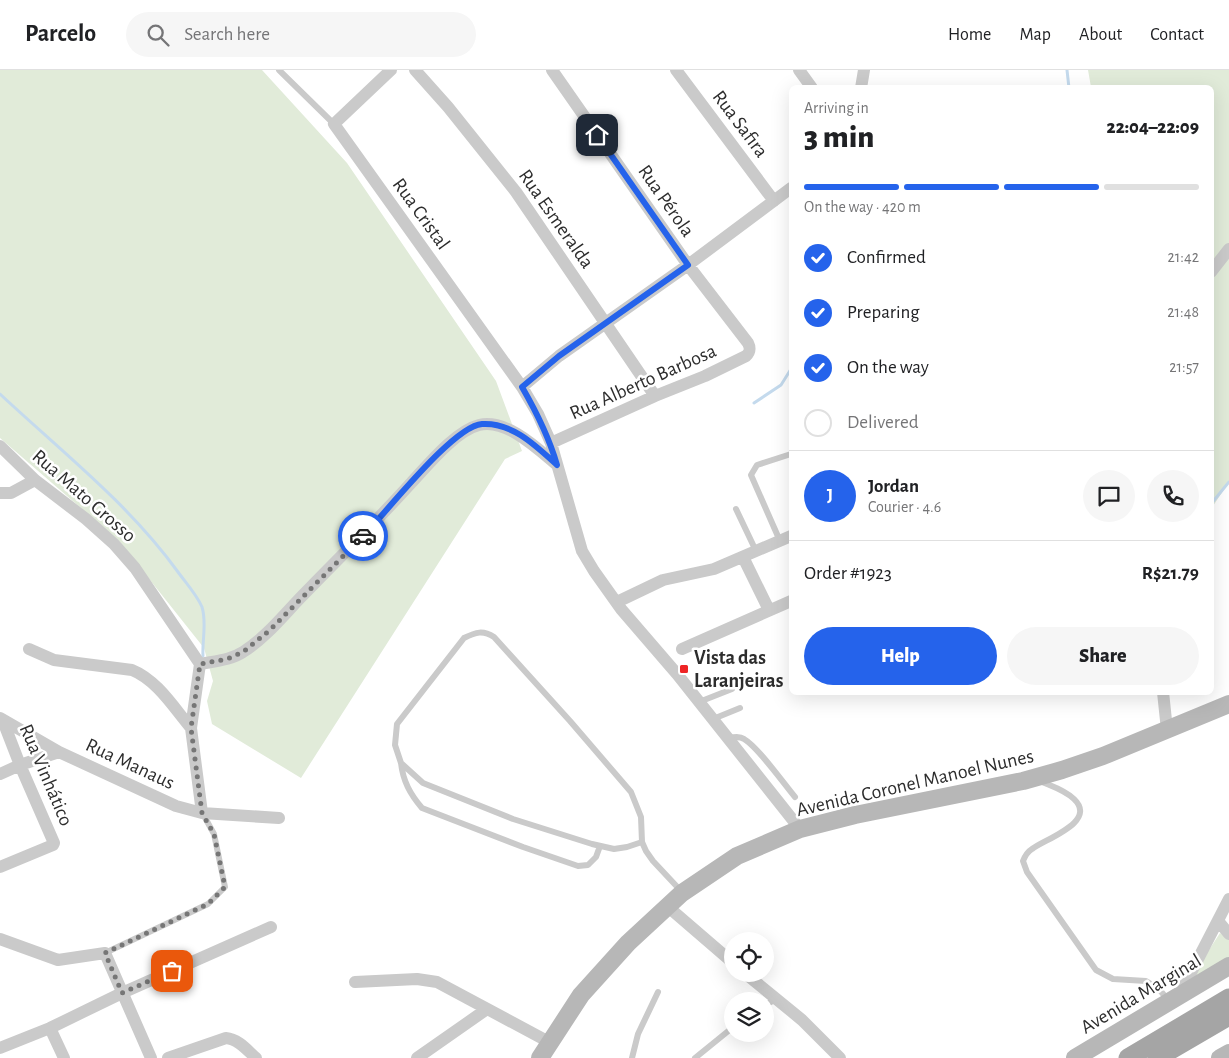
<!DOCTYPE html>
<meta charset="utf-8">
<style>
:root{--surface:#fff;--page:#f6f6f6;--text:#202124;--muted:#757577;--line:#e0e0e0;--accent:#2563eb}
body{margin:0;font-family:"Alegreya Sans",sans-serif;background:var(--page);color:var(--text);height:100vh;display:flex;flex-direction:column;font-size:19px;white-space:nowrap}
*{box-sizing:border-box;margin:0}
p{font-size:16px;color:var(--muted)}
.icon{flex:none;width:28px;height:28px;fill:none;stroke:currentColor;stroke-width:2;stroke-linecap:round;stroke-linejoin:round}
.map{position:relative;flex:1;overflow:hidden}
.details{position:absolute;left:789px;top:15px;width:425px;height:610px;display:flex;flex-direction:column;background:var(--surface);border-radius:8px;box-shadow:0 5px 20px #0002}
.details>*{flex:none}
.tools{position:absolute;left:724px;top:862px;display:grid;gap:10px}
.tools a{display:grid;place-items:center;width:50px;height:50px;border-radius:50%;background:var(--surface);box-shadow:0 5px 20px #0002;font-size:25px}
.pin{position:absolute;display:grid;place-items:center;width:42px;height:42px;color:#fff;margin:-21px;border-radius:10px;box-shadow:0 2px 8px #0006}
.courier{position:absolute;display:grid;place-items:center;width:50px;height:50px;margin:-25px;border:4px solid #2563eb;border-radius:50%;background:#fff;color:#222;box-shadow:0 1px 6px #0007}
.summary em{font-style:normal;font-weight:800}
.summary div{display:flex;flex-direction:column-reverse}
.summary{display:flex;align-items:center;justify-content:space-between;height:85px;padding:0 15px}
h1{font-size:32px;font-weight:800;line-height:38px}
.bar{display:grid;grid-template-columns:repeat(4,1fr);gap:8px 5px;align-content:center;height:60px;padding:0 15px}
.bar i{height:6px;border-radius:4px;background:var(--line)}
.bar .on{background:var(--accent)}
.bar p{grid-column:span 4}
.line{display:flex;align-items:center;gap:12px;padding:0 15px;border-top:1px solid var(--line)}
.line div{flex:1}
.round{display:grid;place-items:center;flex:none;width:52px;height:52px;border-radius:26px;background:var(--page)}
ol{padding:0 15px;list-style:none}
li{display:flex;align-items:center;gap:15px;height:55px}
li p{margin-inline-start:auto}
li .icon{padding:5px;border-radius:50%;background:var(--accent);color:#fff;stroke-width:4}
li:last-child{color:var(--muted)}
li i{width:28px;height:28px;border:2px solid var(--line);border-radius:50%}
.action{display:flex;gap:10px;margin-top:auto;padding:10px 15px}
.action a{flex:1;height:58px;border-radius:30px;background:var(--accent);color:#fff;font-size:20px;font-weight:800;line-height:58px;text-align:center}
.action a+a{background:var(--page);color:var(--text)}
header{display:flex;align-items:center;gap:30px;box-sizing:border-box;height:70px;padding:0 25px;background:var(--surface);border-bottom:1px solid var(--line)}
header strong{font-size:24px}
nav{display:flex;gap:28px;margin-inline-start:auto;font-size:18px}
.search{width:350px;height:45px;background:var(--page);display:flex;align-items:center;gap:12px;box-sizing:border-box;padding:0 18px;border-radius:28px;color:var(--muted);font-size:19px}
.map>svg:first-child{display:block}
.green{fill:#e1ebd9}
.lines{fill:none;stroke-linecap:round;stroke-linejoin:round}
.stream{stroke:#c4daed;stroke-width:3}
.lane{stroke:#cacaca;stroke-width:6}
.street{stroke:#cacaca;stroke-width:12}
.secondary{stroke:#b7b7b7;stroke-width:18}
.primary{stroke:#a5a5a5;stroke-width:19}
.done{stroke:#767676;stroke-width:5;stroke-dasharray:0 9}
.route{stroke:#2563eb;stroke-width:6}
.poi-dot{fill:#ee2425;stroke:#fff;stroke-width:2}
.labels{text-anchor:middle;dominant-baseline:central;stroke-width:5;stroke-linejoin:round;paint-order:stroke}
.street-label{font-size:20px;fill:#2d2d2d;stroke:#fff}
.poi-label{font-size:20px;font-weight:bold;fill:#2d2d2d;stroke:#fff;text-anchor:start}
</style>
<header>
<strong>Parcelo</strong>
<div class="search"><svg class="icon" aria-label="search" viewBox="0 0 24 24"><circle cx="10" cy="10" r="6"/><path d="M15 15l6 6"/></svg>Search here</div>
<nav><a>Home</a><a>Map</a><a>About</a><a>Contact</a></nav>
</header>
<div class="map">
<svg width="1229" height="988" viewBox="0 0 1229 988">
<rect width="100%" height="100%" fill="#fff"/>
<path class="green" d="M0 0H262L347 93 496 311 522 381 505 389 301 708 212 654 207 631 213 611 204 578 119 471 0 368Z
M1088 0H1229V412L1211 439V18L1091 17Z
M1220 863 1229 869V889L1196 911V900Z"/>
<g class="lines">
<path class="stream" d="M1067 0 1069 18
M0 324C61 381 129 434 178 502 186 513 197 525 202 537 207 553 202 570 203 586
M754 333 781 315 791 299
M1211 434 1229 412"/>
<path class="lane" d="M279 0 334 54
M736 439 756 481
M780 471 751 405 757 395 791 384
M699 632 732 619
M713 649 740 638
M728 668C734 667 740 666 744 669 758 677 784 714 795 727
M401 693C403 711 410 724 422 738L523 777 578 796 588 795 596 787 600 776
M1040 711C1051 716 1065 720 1074 729 1098 752 1045 769 1032 779 1027 782 1025 786 1023 791L1027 802 1096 900 1113 909 1146 911 1159 919 1168 930
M642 772 627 777 614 779 592 774 513 749 423 713 401 693 395 675 397 654 464 568C476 562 483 560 494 567L570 651 631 722 641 747 642 772 646 781 653 791 682 822
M105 883 208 834 225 817 214 764 203 744
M765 935 776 929
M632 988 638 964 658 922
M695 988 732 958"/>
<path class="street" d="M391 0 334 54 522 317 538 344 551 373 582 481 594 501 621 539 677 604 800 759
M415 0 448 37 516 122 655 326
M676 0 774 131
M799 0 812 18
M861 18 864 0
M1211 202 1229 179
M522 317 559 286 688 195 791 118
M551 373 655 326 705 306 746 286C750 282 751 279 748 273L688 195 552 0
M0 376 35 410 86 449 114 474 135 498 200 594
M0 423H11L35 410
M743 487 769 540
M617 532 663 510 714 499 791 466
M29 579 54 590 132 600C157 610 174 638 191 658
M682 579 791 531
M200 594C215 591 231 590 243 582 267 567 286 542 306 522 341 486 377 451 411 413 427 396 455 361 479 355 506 348 538 379 557 395
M200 594 191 658 202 743
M1163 622 1167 660
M0 648 59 682 176 736 202 743 279 748
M0 704 20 695 59 682
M0 797 53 775 54 773 20 695 3 651
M667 836 732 892
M1219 852 1229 864
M0 869 58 890 105 883 151 988
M746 904 802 950 840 988
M355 912 417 909 437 912 549 972
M1180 924 1229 829
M50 958 64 988
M0 978 50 958 122 923 271 857
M168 988 226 968C238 969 247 980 256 988
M417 988 487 939"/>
<path class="secondary" d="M540 988 581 925 628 873 682 823 737 786 800 759 855 745 1023 711 1062 700 1103 686 1229 634
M1075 988 1229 896
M1220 988 1229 983"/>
<path class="primary" d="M1128 988 1229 928
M1157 988 1229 946"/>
</g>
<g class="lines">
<path class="done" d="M172 901 122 923 105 883 208 834 225 817 214 764 202 743 191 658 200 594 227 589 243 582 270 560 363 466"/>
<path class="route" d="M363 466C386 443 453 356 482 354 512 352 536 376 557 395 549 367 537 343 522 317L559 286 688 195 597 65"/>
</g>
<rect class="poi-dot" x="679" y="594" width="10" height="10" rx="2.5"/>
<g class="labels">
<g class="street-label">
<text transform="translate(740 54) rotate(53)">Rua Safira</text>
<text transform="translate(666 131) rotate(55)">Rua Pérola</text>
<text transform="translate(421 144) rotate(54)">Rua Cristal</text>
<text transform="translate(556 149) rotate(55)">Rua Esmeralda</text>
<text transform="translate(643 312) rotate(-24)">Rua Alberto Barbosa</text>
<text transform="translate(84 426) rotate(41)">Rua Mato Grosso</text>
<text transform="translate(130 694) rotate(25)">Rua Manaus</text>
<text transform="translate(46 705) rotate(67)">Rua Vinhático</text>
<text transform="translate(915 713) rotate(-13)">Avenida Coronel Manoel Nunes</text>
<text transform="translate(1141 924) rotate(-31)">Avenida Marginal</text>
</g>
<g class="poi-label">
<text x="694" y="588">Vista das<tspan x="694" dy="23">Laranjeiras</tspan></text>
</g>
</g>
</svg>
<div class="tools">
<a><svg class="icon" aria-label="locate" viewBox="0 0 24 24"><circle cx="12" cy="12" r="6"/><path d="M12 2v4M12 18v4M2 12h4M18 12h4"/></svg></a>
<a><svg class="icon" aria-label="layers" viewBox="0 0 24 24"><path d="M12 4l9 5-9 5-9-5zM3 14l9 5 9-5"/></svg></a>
</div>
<div class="pin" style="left:172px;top:901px;background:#ea580c"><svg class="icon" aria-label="bag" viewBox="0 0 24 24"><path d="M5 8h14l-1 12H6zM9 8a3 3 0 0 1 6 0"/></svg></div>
<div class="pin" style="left:597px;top:65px;background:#1f2937"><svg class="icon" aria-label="home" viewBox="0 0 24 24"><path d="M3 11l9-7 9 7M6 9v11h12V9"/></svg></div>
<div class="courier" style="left:363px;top:466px"><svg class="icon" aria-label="car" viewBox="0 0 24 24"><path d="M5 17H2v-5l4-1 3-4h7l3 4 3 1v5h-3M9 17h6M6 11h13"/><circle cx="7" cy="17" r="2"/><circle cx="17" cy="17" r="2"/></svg></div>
<section class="details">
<div class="summary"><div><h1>3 min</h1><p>Arriving in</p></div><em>22:04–22:09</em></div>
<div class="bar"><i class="on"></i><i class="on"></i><i class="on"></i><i></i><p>On the way · 420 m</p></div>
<ol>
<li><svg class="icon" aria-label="check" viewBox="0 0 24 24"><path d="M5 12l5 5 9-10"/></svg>Confirmed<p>21:42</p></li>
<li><svg class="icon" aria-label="check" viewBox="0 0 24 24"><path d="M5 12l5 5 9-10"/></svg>Preparing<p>21:48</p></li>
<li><svg class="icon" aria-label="check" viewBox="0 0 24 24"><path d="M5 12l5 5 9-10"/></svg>On the way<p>21:57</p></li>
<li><i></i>Delivered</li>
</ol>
<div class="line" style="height:90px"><b class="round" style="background:var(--accent);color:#fff">J</b><div><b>Jordan</b><p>Courier · 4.6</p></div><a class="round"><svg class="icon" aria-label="chat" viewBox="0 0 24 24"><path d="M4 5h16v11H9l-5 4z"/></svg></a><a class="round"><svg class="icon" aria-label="phone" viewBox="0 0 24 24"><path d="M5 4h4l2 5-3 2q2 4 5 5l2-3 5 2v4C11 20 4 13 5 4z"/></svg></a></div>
<div class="line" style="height:65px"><div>Order #1923</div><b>R$21.79</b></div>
<div class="action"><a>Help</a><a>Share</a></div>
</section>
</div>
